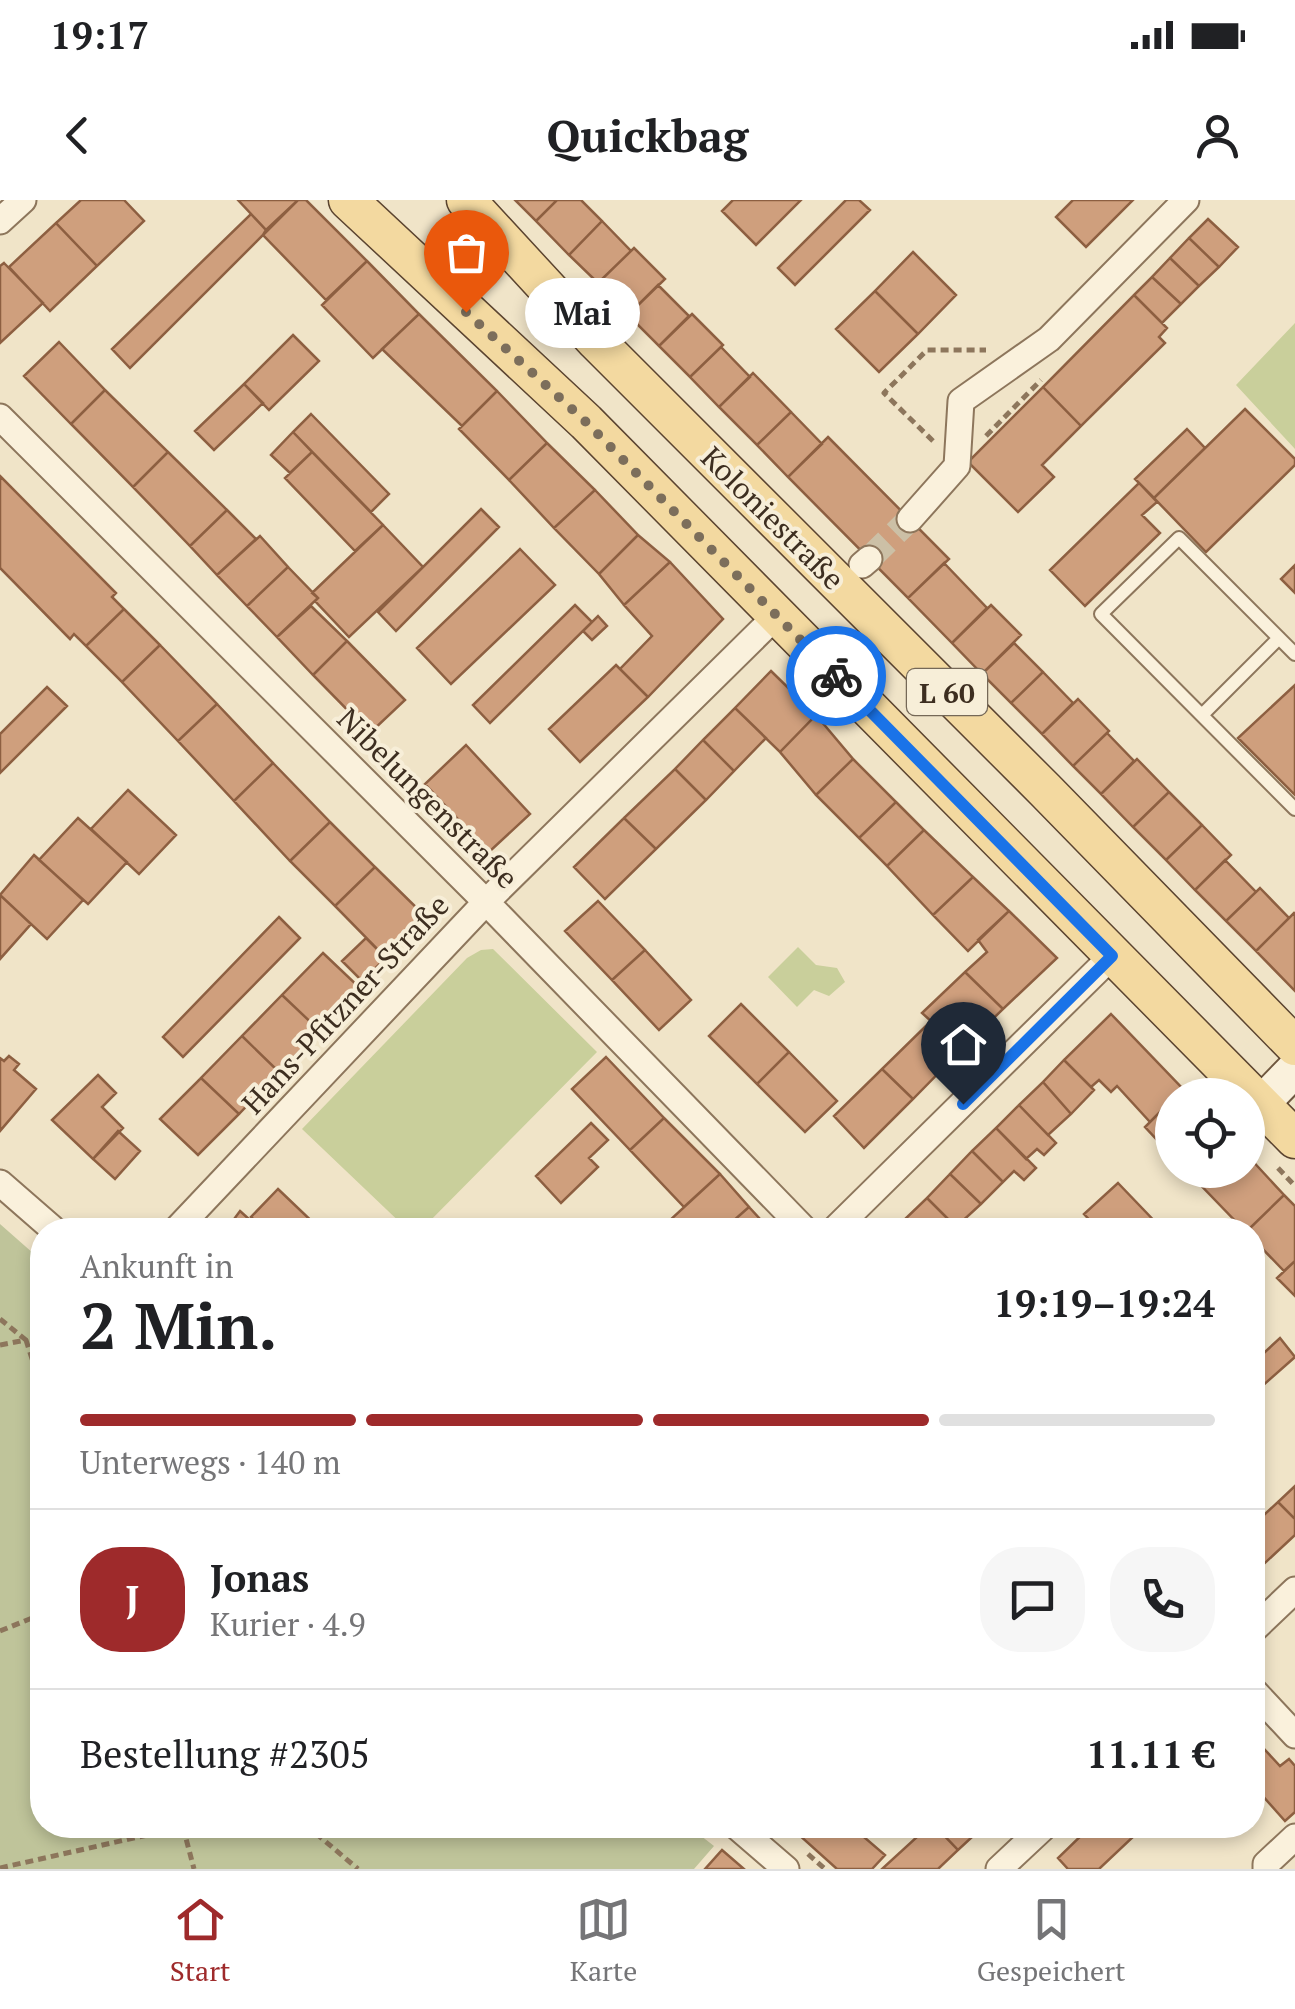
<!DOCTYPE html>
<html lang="de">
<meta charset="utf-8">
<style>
:root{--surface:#fff;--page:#f6f6f6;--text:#202124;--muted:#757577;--line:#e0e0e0;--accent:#9e2a2b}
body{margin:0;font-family:"PT Serif",serif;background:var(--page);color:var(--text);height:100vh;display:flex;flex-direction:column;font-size:38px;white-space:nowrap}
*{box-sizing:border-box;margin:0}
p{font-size:32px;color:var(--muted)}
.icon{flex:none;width:55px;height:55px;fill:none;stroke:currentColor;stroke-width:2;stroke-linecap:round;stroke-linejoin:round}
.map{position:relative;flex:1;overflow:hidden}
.drawer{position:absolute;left:30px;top:1018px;width:1235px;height:620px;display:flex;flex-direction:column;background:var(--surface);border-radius:40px;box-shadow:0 5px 15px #0003}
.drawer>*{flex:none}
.buttons{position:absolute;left:1155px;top:878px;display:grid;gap:20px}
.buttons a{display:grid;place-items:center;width:110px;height:110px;border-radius:50%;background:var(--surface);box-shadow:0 5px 15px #0003;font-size:50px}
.pin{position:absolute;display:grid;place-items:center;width:85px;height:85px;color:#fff;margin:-102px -42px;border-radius:50% 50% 50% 0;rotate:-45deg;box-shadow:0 0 10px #0007}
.pin .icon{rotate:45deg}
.courier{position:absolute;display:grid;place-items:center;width:100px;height:100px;margin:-50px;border:8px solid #1a73e8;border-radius:50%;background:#fff;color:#222;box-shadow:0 2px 12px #0007}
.bubble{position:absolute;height:70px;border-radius:35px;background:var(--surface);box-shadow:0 5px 15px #0003;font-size:32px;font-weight:600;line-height:70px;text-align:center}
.overview em{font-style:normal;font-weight:600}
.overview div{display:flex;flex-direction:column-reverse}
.overview{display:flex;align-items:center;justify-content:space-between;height:170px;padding:0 50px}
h1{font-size:65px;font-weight:600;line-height:75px}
.bar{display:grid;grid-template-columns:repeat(4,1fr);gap:15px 10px;align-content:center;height:120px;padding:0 50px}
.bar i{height:12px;border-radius:8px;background:var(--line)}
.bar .active{background:var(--accent)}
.bar p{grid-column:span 4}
.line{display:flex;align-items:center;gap:25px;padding:0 50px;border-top:2px solid var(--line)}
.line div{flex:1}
.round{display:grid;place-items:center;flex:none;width:105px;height:105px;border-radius:40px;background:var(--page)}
.status{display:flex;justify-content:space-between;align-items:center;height:70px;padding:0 50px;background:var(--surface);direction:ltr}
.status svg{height:28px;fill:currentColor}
header{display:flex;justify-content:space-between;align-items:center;height:130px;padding:0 50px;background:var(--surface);font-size:45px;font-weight:600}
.menu{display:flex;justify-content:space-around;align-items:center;height:140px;border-top:2px solid var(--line);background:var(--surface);font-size:28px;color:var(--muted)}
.menu a{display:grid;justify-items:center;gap:5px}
.menu .active{color:var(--accent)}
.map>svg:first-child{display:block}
.green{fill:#c9cf9b}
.cemetery{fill:#bfc49a}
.building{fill:#cf9f7d;stroke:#8d5f41;stroke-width:2.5}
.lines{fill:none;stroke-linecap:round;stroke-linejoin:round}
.street-tunnel{stroke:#ccc0a6;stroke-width:25;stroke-dasharray:25 12;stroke-linecap:butt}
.lane-casing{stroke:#8d765c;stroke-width:16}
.street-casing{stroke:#8d765c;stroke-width:29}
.secondary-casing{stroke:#6f573f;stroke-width:39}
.primary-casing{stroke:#5b4430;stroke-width:41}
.path{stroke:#8d765c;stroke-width:5;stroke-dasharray:8 5;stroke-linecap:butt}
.lane{stroke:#faf1dc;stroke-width:12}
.street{stroke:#faf1dc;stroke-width:25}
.secondary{stroke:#faf1dc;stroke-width:35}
.primary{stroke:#f3d9a0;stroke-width:38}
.done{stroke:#7c6e5b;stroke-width:10;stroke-dasharray:0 18}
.route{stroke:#1a73e8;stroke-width:12}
.labels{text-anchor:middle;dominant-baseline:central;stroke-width:8;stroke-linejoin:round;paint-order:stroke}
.shield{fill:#f7eed8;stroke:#756857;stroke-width:2.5}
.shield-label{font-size:28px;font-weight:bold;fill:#3d2e20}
.street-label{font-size:30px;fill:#3d2e20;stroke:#f7eed8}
</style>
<div class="status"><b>19:17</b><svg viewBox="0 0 49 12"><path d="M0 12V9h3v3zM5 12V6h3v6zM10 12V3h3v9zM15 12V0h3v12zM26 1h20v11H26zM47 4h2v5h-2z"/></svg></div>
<header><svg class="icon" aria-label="back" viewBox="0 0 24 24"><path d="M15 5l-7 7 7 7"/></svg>Quickbag<svg class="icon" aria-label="person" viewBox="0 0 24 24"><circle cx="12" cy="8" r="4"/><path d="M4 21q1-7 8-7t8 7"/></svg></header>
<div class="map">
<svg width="1295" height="1669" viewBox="0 0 1295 1669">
<rect width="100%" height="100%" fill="#f0e4c8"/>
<path class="green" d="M1295 123V249L1236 185Z
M798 747 816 765 837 768 845 782 829 796 814 790 797 807 768 777Z
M493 749 597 852 421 1030H408L302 929 467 758 481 750Z"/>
<path class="cemetery" d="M0 1024 42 1061V1625H687L714 1646 694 1669H0Z"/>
<path class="building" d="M81 0H124L144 21 97 66 56 23Z
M238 0H298L266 30Z
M298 0H306L367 61 326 100 263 35Z
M515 0H557L536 21Z
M557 0H581L602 21 569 55 536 21Z
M733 0H801L756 45 722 11Z
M846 0H859L870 10 795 85 778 68Z
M1073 0H1133L1086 47 1056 17Z
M251 14 266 30 263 35 130 168 112 149Z
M1208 19 1238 47 1219 67 1189 38Z
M602 21 631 51 598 83 569 55Z
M56 23 97 66 50 111 9 67Z
M1189 38 1219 67 1199 86 1170 58Z
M634 48 665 79 628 115 598 83Z
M913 52 956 95 918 134 875 91Z
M1170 58 1199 86 1181 104 1152 77Z
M367 61 419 114 373 158 322 105Z
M4 63 43 103 0 143V66Z
M1152 77 1181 104 1162 123 1134 95Z
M658 85 689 116 659 146 628 115Z
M875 91 918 134 879 172 836 129Z
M1134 95 1167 128 1159 137 1165 143 1081 226 1043 187Z
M419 114 497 191 462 226 382 149Z
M692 114 723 145 690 177 659 146Z
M293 135 319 161 269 210 244 184Z
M59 142 105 190 71 224 24 176Z
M721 147 750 177 719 207 690 177Z
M753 173 791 212 757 245 719 207Z
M244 184 263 203 214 250 195 231Z
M1043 187 1081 226 1042 265 1054 277 1018 312 968 262Z
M105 190 168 252 133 287 71 224Z
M497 191 547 243 509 280 459 229Z
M1245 209 1295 259V265L1206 352 1154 298Z
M791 212 822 244 788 277 757 245Z
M311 214 389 294 371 312 293 232Z
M1187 229 1205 248 1154 298 1135 279Z
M293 232 312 252 290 273 271 255Z
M828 237 949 359 908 398 788 277Z
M547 243 595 290 554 328 509 280Z
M168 252 227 310 190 346 133 287Z
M312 252 383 325 355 351 285 278Z
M0 276 116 393 112 397 124 409 86 446 74 434 70 439 0 368Z
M1139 283 1157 302 1142 315 1160 333 1085 406 1050 370Z
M595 290 638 335 599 374 554 328Z
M481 309 499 327 396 431 378 412Z
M227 310 256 339 217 375 190 346Z
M383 325 423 367 349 437 315 401 318 398 312 393Z
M638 335 670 362 624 405 599 374Z
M260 336 288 367 247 406 217 375Z
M520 349 555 385 451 484 417 448Z
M670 362 723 419 648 497 620 469 652 436 624 405Z
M944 363 987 408 952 443 908 398Z
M1295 365V393L1281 379Z
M288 367 318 398 277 437 247 406Z
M575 405 592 422 490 523 473 505Z
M991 405 1021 435 982 474 952 443Z
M311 406 347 441 313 475 277 437Z
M124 409 160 445 122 482 86 446Z
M598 416 607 426 592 440 583 431Z
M347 441 405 500 370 533 313 475Z
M1014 443 1043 472 1011 503 982 474Z
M160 445 217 504 178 541 122 482Z
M616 465 648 497 580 562 549 529Z
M771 471 816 515 780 552 735 508Z
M1043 472 1073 503 1042 534 1011 503Z
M1295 485V595L1238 538Z
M47 487 67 506 0 573V534Z
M1078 499 1109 531 1073 566 1042 534Z
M217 504 273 563 234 601 178 541Z
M735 508 766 538 734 571 703 540Z
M816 515 853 559 816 595 780 552Z
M1107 533 1134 561 1101 594 1073 566Z
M703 540 734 571 706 600 675 569Z
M466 545 530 614 489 652 425 584Z
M853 559 896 602 859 638 816 595Z
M1137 559 1169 592 1133 627 1101 594Z
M273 563 330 622 290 661 234 601Z
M675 569 706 600 656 649 624 618Z
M128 590 176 635 139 674 91 629Z
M1169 592 1202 625 1166 660 1133 627Z
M896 602 924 630 887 666 859 638Z
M78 618 127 662 88 704 39 660Z
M624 618 656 649 605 699 574 667Z
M330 622 375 667 335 706 290 661Z
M1202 625 1231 655 1195 690 1166 660Z
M924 630 973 677 933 715 887 666Z
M34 655 83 700 47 739 0 695Z
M1225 660 1256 692 1226 721 1195 690Z
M375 667 427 718 386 758 335 706Z
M973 677 1009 711 968 751 933 715Z
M1260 688 1289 718 1256 751 1226 721Z
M0 695 31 724 0 759Z
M598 701 645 750 612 780 565 731Z
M1009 711 1057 758 1003 809 965 772 987 752 978 740Z
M1294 713 1295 714V791L1256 751Z
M279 717 300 738 183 857 163 837Z
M366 738 386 758 362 781 342 761Z
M645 750 691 800 659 830 612 780Z
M323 753 361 789 320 831 282 795Z
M965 772 1003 809 962 849 922 813Z
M282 795 320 831 279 872 242 836Z
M741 804 789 852 757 884 709 836Z
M1111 814 1183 889 1172 895V900L1150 922 1117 886 1111 892 1099 880 1091 887 1064 860Z
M931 821 962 849 913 899 882 869Z
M242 836 279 872 239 914 201 878Z
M789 852 837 901 805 932 757 884Z
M9 856 19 864 14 870 36 889 0 931V858L4 861Z
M606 857 664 918 630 950 572 889Z
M1064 860 1094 890 1071 914 1043 882Z
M882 869 913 899 864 948 834 916Z
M98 875 116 893 102 907 123 928 93 959 52 920Z
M201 878 239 914 198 955 160 919Z
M1043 882 1071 914 1048 935 1019 905Z
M1172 900V956L1145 927Z
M1019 905 1056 943 1044 955 1037 949 1026 959 996 928Z
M664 918 720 974 684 1007 630 950Z
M591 923 608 940 589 958 598 967 561 1003 536 976Z
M996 928 1036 968 1024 980 1014 971 1003 982 972 951Z
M118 931 140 951 115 979 93 959Z
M972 951 1003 982 981 1004 950 974Z
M1248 956 1284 995 1248 1030H1244L1189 973 1192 970H1248Z
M720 974 749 1007 723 1030H677L669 1021Z
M950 974 981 1004 956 1027 927 998Z
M1118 983 1163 1030H1099L1084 1014Z
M278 989 321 1030H265L251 1017Z
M1284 995 1295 1006V1061L1284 1071 1252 1038V1030H1248Z
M927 998 956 1027 953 1030H912L903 1021Z
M749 1007 770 1030H723Z
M240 1011 261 1030H226Z
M1295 1061V1096L1277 1078Z
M1280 1138 1295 1157 1252 1195V1164Z
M1295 1286V1319L1278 1302Z
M1278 1302 1295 1319V1335L1252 1375V1326Z
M1252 1536 1280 1566 1289 1559 1295 1566V1612L1285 1621 1252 1584Z
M806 1625H850L885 1655 872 1669H837L798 1634Z
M930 1625H934L958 1650 938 1669H882Z
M934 1625H985L958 1650Z
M1092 1625H1124L1134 1636 1099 1669H1068L1058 1658Z
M722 1650 744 1669H705Z"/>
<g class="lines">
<path class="street-tunnel" d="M869 359 910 319"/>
<g class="lane-casing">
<path id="lane" d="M1295 454 1179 338 1101 414 1295 609
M1202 515 1279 438"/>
</g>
<g class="street-casing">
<path id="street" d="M0 21 23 0
M0 217 486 702 805 1030
M910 319 957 266 961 201 1049 139 1186 0
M862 365 869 359
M0 983 54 1030
M176 1030 486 702 777 415
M834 1030 1112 756
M1252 1431 1295 1390
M1252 1489 1295 1535
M735 1625 786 1669
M999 1669 1046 1625
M1266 1669V1664L1295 1637"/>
</g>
<g class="secondary-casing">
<path id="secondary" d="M1261 904 1295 869"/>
</g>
<g class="primary-casing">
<path id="primary" d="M348 0 586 222 1295 939
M466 0 596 141 1045 590 1295 846"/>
</g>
<path class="path" d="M986 236 1041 180
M933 241 884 193 927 150H986
M1278 968 1295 986
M0 1119 42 1153
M0 1145 26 1140 42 1190
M0 1431 42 1414
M306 1625 358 1669
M183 1627 194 1669
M808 1654 825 1669
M0 1668 192 1625"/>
<use href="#lane" class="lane"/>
<use href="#street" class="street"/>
<use href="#secondary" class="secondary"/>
<use href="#primary" class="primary"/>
</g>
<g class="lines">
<path class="done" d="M466 112 586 222 836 476"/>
<path class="route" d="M836 476 1112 756 963 904"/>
</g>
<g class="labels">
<rect class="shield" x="907" y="469" width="80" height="46" rx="8"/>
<g class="shield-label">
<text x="947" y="492">L 60</text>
</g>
<g class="street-label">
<text transform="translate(773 318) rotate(45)">Koloniestraße</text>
<text transform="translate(428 598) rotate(45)">Nibelungenstraße</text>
<text transform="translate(345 804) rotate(-47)">Hans-Pfitzner-Straße</text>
</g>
</g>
</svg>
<div class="buttons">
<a><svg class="icon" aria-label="locate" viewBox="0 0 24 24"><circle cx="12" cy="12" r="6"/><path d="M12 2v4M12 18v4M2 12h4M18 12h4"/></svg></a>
</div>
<div class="pin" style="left:466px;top:112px;background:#ea580c"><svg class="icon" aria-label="bag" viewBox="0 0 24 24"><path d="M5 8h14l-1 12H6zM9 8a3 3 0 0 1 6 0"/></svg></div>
<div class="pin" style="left:963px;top:904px;background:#1f2937"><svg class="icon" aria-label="home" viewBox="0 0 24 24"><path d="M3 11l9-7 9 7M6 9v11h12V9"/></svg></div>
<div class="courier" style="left:836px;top:476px"><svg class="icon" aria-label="bike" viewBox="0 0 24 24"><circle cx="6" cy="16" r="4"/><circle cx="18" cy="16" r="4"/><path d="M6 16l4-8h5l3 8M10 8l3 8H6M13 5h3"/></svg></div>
<div class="bubble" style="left:525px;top:78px;width:115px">Mai</div>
<section class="drawer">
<div class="overview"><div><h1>2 Min.</h1><p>Ankunft in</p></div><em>19:19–19:24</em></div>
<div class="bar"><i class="active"></i><i class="active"></i><i class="active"></i><i></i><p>Unterwegs · 140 m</p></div>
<div class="line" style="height:180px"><b class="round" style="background:var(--accent);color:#fff">J</b><div><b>Jonas</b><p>Kurier · 4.9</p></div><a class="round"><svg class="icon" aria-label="chat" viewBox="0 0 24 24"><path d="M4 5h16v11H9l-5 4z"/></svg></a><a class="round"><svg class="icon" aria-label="phone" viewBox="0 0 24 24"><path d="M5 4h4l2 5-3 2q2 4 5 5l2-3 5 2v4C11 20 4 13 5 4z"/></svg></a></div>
<div class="line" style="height:130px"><div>Bestellung #2305</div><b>11.11 €</b></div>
</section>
</div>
<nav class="menu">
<a class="active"><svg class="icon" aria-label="home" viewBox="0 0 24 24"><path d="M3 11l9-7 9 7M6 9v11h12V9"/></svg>Start</a>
<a><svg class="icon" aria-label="map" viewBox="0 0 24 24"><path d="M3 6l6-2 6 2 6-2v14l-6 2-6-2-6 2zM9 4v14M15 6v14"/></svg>Karte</a>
<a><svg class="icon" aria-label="saved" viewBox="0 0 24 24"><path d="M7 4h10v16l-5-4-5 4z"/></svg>Gespeichert</a>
</nav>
